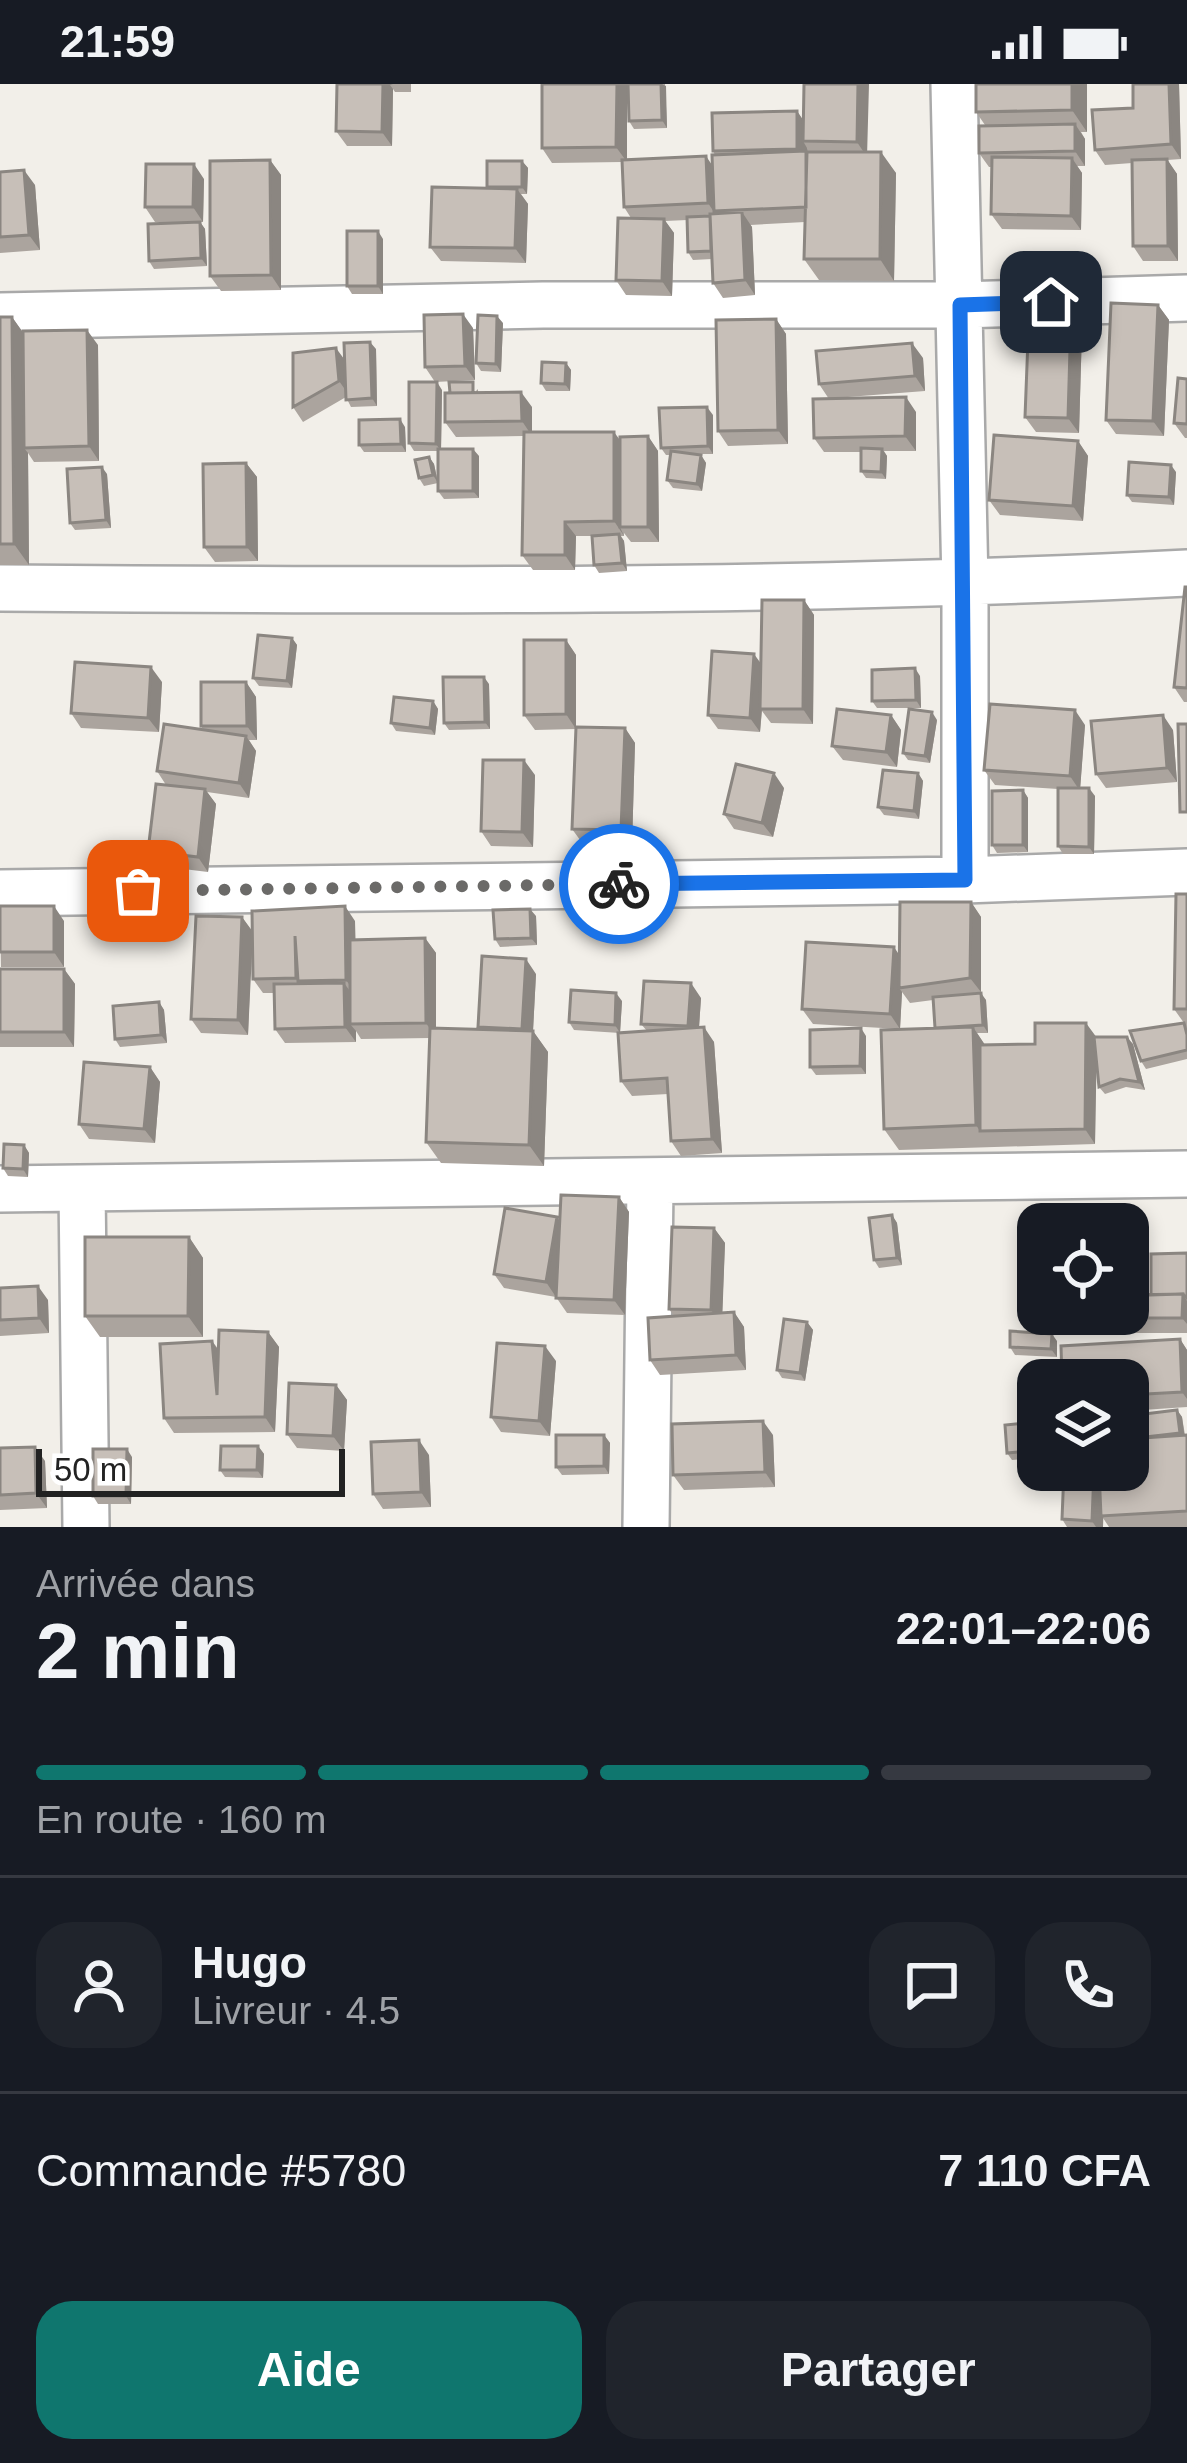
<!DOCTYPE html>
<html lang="fr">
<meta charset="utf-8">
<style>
:root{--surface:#171b24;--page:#20242c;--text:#f1f3f6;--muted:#9ea1a6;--line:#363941;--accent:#0f766e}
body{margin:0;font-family:Helvetica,sans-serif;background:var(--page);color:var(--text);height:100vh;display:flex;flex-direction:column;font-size:45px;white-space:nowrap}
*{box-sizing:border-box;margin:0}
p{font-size:39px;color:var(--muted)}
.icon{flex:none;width:66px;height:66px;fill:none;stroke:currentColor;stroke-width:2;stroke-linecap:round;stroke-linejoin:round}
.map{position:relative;height:1443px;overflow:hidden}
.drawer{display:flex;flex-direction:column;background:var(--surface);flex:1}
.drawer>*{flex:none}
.controls{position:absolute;left:1017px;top:1119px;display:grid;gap:24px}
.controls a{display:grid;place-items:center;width:132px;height:132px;border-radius:24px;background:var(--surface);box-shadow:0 6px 18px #0003;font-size:60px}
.scale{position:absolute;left:36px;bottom:30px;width:309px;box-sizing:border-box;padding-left:12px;border:6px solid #222;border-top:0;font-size:33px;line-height:42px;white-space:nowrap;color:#222;-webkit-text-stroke:9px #fff;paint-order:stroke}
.pin{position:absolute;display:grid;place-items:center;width:102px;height:102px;color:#fff;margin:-51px;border-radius:24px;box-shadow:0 6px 18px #0006}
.courier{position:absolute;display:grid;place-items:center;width:120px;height:120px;margin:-60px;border:9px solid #1a73e8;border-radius:50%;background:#fff;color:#222;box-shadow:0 3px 15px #0007}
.summary em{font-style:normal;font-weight:700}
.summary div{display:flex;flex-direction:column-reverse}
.summary{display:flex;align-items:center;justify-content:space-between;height:204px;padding:0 36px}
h1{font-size:78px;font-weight:700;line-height:90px}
.bar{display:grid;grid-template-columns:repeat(4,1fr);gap:18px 12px;align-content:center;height:144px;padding:0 36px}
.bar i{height:15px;border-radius:9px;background:var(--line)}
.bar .selected{background:var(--accent)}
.bar p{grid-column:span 4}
.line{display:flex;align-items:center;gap:30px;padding:0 36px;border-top:3px solid var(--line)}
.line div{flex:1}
.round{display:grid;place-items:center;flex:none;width:126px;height:126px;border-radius:36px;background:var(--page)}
.action{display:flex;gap:24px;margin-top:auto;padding:24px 36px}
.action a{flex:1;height:138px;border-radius:36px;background:var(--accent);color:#fff;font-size:48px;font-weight:700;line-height:138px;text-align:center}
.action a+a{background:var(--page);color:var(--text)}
.status{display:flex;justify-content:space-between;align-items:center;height:84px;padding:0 60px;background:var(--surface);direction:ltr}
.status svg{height:33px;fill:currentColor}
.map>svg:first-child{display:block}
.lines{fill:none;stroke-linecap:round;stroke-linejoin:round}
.street-casing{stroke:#a9a9a9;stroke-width:50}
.street{stroke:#fff;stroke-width:45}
.wall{fill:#aba49e}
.shaded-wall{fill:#8b8681}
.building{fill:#c7bfb8;stroke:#8b8681;stroke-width:3}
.done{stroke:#6b6a68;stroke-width:12;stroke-dasharray:0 21.6}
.route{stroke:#1a73e8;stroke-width:15}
</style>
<div class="status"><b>21:59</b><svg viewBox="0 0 49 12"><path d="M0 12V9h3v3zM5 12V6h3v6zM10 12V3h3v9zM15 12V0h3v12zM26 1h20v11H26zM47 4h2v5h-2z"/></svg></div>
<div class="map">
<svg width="1187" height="1443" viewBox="0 0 1187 1443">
<rect width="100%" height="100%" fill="#f2efe9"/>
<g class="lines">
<g class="street-casing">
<path id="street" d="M954 0 965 500V796
M0 232 543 221H960L1187 214
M0 504C396 507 792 509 1187 489
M0 809 965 796 1187 788
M82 1104 86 1443
M0 1105 1187 1090
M646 1443 650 1100"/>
</g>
<use href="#street" class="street"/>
</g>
<path class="wall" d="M337 0H411V8H395L393 5 392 62H347L336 47Z
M542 0H627V76L712 81 715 71 713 67 797 27 803 36 804 0 867 68 896 89 894 197 819 196 804 175 805 138 750 141 752 143 755 211 723 214 713 199 712 175 693 176 688 168 687 136 665 137 674 149 672 212 626 211 616 196 631 134 624 123 622 78 552 79 542 64Z
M628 0H665L667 44 634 45 629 37Z
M976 0H1087V48H1081L1085 55V82H1077L1082 89 1081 146 1002 145 991 130 992 83H989L979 69 985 41 976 28Z
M1133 0H1179L1181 75 1167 76 1177 90 1178 177H1143L1133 162 1132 79 1105 81 1095 66 1133 24Z
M270 76 281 91V206L221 207 210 192Z
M522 77 528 84 527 110H521L528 120 526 179 441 177 430 163 489 105 487 103Z
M0 88 35 101 40 166 0 169Z
M204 95 203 138H200L205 145 207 182 154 185 149 177 195 138H155L145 123Z
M383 155V210H352L347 202Z
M1158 221 1169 236 1164 352 1116 350 1106 336Z
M0 233H12L23 249 98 261 99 377 34 378 28 369 29 481H0Z
M776 235 786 250 788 360 728 362 718 347Z
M503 239 501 288 481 287 476 279Z
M473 244 475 296 435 298 425 283Z
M1082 245 1079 349 1036 348 1025 333Z
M376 265 377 322 351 323 346 313 303 338 293 323 344 276Z
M923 274 925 307 835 314 916 328V367H884L887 372 886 395 866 394 861 387V368H824L814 354 829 315 819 300Z
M566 279 571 286 570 307H546L541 299Z
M1187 295V354H1185L1174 339Z
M478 305V309L532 323V348L620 356 648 352 658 367 659 458H631L624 449V452H621L624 457 627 487 599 489 594 481 592 452H576L575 486H533L522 471 523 352 456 353 445 338Z
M442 306 441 365 479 372V414L444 415 438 407V367H414L409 359Z
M713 331V370H693L701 371 706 379 702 407 673 404 667 396 671 371H666L661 364Z
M405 343 406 368H364L359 361Z
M1078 357 1088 372 1083 437 1000 431 989 416Z
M429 373 434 380 438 399 424 402 419 394Z
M246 379 257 393 258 477 215 478 204 463Z
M1176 388 1174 421 1132 418 1127 411Z
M107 390 111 444 75 446 70 439Z
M1187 503V618H1184L1174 603Z
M804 516 814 531 813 640 771 639 762 627 760 648 718 645 708 631 761 579Z
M292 554 297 561 292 604 259 602 253 594Z
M566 556 576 571V645L535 646 524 631Z
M920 592 921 624H877L872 617Z
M162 598 159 648 81 644 71 629Z
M246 598 256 613 257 656H249L256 667 249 714 207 708 216 720 208 788 159 782 148 767 166 701 157 687 203 646 201 642Z
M489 600 490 645 449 646 444 639Z
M433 617 438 625 435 651 396 647 391 639Z
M891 631 901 646 897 683 843 676 832 662Z
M937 636 930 679 908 676 903 669Z
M1085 641 1080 704 1095 712 1094 770H1063L1058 762V705L995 701 984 686Z
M625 644 635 659 632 761 583 760 572 745Z
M1173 646 1177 698 1106 704 1096 690Z
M918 689 923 697 919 735 884 731 878 723Z
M535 691 533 763 491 762 481 747Z
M784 704 773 753 734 745 724 730Z
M1023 706 1028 714V768L997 769 992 761Z
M1187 810V975L1146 985 1141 977 1184 939 1174 925Z
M971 818 981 833V908L974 909 986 916 988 949H977L985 961 1035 960 1096 953 1133 960 1145 1006 1126 1003 1105 1010 1099 1003 1096 973 1095 1060 899 1066 884 1045 935 944 933 916 910 919 902 908 900 945 813 940 802 925 900 871Z
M0 822 64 837V883H1Z
M536 832 537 861 500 863 495 855Z
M242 833 252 848 355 837V856L425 854 436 869V944L480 945 478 943 536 890 533 947 548 968 544 1082 441 1079 426 1058 430 954 361 955 356 947V958L285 959 275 945 274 909H263L253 895 252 849 248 951 201 949 191 935Z
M0 885H64L75 900 74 963H0Z
M701 914 699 944 714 958 722 1069 681 1072 671 1057 668 1010 632 1012 621 997 647 947 641 940Z
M622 917 620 949 574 946 569 938Z
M159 918 164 926 167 959 120 963 115 955Z
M866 952V990L816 991 810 983Z
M150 983 160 998 155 1059 89 1055 79 1040Z
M24 1061 29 1069 28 1093 8 1092 3 1084Z
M619 1113 629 1128 625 1231 567 1229 556 1213 504 1204 494 1190 560 1137Z
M892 1131 897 1139 902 1181 879 1184 874 1176Z
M714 1144 725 1159 722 1229 734 1228 744 1243 746 1286 660 1291 650 1276 674 1232 669 1225Z
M189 1153 203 1174V1253H100L85 1232Z
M1187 1169V1249H1072L1062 1234 1151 1211Z
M0 1204 48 1216 49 1249 0 1252Z
M807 1238 813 1246 805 1297 782 1294 777 1286Z
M268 1248 279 1263 275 1348 174 1349 164 1334 212 1257 219 1266Z
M1180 1255 1187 1266V1323L1128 1327V1296Z
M1057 1257V1273L1015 1271 1010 1263Z
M556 1277 550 1352 501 1348 491 1333Z
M336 1301 347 1316 344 1367 297 1364 287 1350Z
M1177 1326 1182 1333 1185 1351H1187V1443H1109L1103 1434V1443H1067L1062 1435Z
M1038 1338V1374L1012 1376 1007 1369Z
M604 1351 610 1359 609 1390 562 1391 556 1383Z
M773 1351 775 1403 684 1406 673 1391Z
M258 1362 264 1370 263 1394 225 1393 220 1386Z
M0 1364 45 1377 47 1424 0 1426Z
M429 1371 431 1423 383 1425 373 1410Z
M132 1373 131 1420H98L93 1412Z"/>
<path class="shaded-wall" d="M383 0H393L390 1 393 5 392 62 382 48Z
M617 0H627V78L616 63Z
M661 0 666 2 667 44 662 36Z
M858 0H869L867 73 857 58Z
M1072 0H1087V48L1072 26Z
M1169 0H1179L1181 75 1171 60Z
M797 27 807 42 803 57 807 64V79L797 65Z
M1075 40 1085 55V82L1075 67Z
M881 68 896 89 894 197 880 175Z
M706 72 716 87 714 127 718 134 708 119Z
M1072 74 1082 89 1081 146 1071 132Z
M1167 75 1177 90 1178 177 1168 162Z
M270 76 281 91V206L271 191Z
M522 77 528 84 527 110 522 103Z
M194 80 204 95 203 138 193 123Z
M24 86 35 101 40 166 29 151Z
M517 105 528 120 526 179 515 164Z
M742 128 752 143 755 211 745 196Z
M664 135 674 149 672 212 662 197Z
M200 138 205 145 207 182 201 174Z
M378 147 383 155V210L378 202Z
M1158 221 1169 236 1164 352 1153 337Z
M463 230 473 244 475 296 465 282Z
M1071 231 1082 245 1079 349 1068 334Z
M497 232 503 239 501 288 496 280Z
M12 233 27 254 24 364 28 369 29 481 14 460Z
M776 235 786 250 788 360 778 346Z
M87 246 98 261 99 377 89 362Z
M370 258 376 265 377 322 372 314Z
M912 259 923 274 925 307 915 292Z
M336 264 347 279 349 311 339 297Z
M566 279 571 286 570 307 565 300Z
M437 298 442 306 441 367 436 360Z
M521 308 532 323V352L522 337Z
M906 313 916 328V367L905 352Z
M707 323 713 331V370L708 362Z
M400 335 405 343 406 368 401 360Z
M614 348 625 363 620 443 624 452 614 437Z
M648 352 658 367 659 458 648 443Z
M1078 357 1088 372 1083 437 1073 422Z
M473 365 479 372V414L473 407Z
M882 365 887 372 886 395 881 388Z
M701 371 706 379 702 407 697 400Z
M429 373 434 380 438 399 433 391Z
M246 379 257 393 258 477 247 463Z
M1171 381 1176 388 1174 421 1169 413Z
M102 383 107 390 111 444 106 436Z
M565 438 576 452 575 486 565 471Z
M619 450 624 457 627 487 622 479Z
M804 516 814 531 813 640 803 625Z
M292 554 297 561 292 604 287 597Z
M566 556 576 571V645L566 630Z
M754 570 765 585 760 648 750 634Z
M151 583 162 598 159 648 148 634Z
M915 584 920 592 921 624 916 616Z
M484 593 489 600 490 645 485 638Z
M246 598 256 613 257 656 247 642Z
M433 617 438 625 435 651 430 644Z
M1075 626 1085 641 1080 707 1070 692Z
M932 628 937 636 930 679 925 672Z
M891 631 901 646 897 683 886 668Z
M1163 631 1173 646 1177 698 1167 684Z
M625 644 635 659 632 761 621 746Z
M246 652 256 667 249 714 239 699Z
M524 676 535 691 533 763 522 748Z
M774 689 784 704 773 753 762 739Z
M918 689 923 697 919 735 914 727Z
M1089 704 1095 712 1094 770 1089 763Z
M205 705 216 720 208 788 198 773Z
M1023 706 1028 714V768L1023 761Z
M971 818 981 833V908L970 894Z
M54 822 64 837V883L54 868Z
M345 822 355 837 357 911 346 896Z
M530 825 536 832 537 861 531 854Z
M242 833 253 848 248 951 238 936Z
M425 854 436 869V954L426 939Z
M894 863 904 878 899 904 902 908 900 945 890 930Z
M526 875 536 890 533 947 548 968 544 1082 529 1061 532 959 522 945Z
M64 885 75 900 74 963 64 948Z
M344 899 355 914 350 940 356 947V958L345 943Z
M691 899 701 914 698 957 688 942Z
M616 909 622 917 620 949 615 941Z
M981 909 986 916 988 949 983 941Z
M159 918 164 926 167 959 161 951Z
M1086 939 1097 954 1095 1060 1085 1045Z
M704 943 714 958 722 1069 712 1055Z
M973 943 987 964 980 1047 976 1041Z
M861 944 866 952V990L860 982Z
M1127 953 1133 960 1145 1006 1139 998Z
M150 983 160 998 155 1059 144 1045Z
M24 1061 29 1069 28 1093 23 1085Z
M619 1113 629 1128 625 1231 614 1216Z
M892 1131 897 1139 902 1181 897 1174Z
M557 1133 567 1147 556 1213 546 1198Z
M714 1144 725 1159 722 1241 711 1226Z
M189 1153 203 1174V1253L188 1232Z
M38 1202 48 1216 49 1249 39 1234Z
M1183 1210 1187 1217V1240L1182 1234Z
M734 1228 744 1243 746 1286 736 1271Z
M807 1238 813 1246 805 1297 800 1289Z
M268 1248 279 1263 275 1348 265 1333Z
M1052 1250 1057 1257V1273L1051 1265Z
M1180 1255 1187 1266V1315L1182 1308Z
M212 1257 222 1272 217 1311Z
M545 1262 556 1277 550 1352 539 1337Z
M336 1301 347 1316 344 1367 333 1352Z
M1177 1326 1182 1333 1185 1356 1180 1349Z
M763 1337 773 1351 775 1403 765 1388Z
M604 1351 610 1359 609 1390 604 1382Z
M419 1356 429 1371 431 1423 421 1408Z
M258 1362 264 1370 263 1394 257 1386Z
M35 1363 45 1377 47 1424 36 1409Z
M127 1365 132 1373 131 1420 126 1412Z
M1094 1386H1105L1103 1443H1096L1092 1437Z"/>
<path class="building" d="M337 0H383L382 48 336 47Z
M542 0H617L616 63 542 64Z
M628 0H661L662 36 629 37Z
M804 0H858L857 58 803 57Z
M976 0H1072V26L976 28Z
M1133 0H1169L1171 60 1095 66 1092 26 1133 24Z
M797 27V65L713 67 712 29Z
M1075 40V67L979 69V42Z
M806 67V123L714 127 712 71Z
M807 68H881L880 175H804Z
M706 72 708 119 624 123 622 76Z
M992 73 1072 74 1071 132 991 130Z
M1167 75 1168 162H1133L1132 76Z
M270 76 271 191 210 192V77Z
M487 77H522V103H487Z
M146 80H194L193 123H145Z
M24 86 29 151 0 153V88Z
M432 103 517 105 515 164 430 163Z
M742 128 745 196 713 199 710 130Z
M710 132 711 167 688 168 687 133Z
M618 134 664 135 662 197 616 196Z
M200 138 201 174 149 177 148 140Z
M347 147H378V202H347Z
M1111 219 1158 221 1153 337 1106 336Z
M1029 229 1071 231 1068 334 1025 333Z
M463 230 465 282 425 283 424 231Z
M478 231 497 232 496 280 476 279Z
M0 233H12L14 460H0Z
M776 235 778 346 718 347 716 236Z
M87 246 89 362 24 364 23 247Z
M370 258 372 314 346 316 344 259Z
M912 259 915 292 819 300 816 267Z
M336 264 339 297 293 323V269Z
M542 278 566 279 565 300 541 299Z
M1178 294 1187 295V340L1174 339Z
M409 298H437L436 360 409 359Z
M449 298H473V309H450Z
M521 308 522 337 445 338V309Z
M906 313 905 352 814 354 813 315Z
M707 323 708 362 661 364 659 324Z
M400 335 401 360 359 361V336Z
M524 348H614V437L565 438V471H522Z
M994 351 1078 357 1073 422 989 416Z
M648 352V443H620V353Z
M861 364 882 365 881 388 861 387Z
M438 365H473V407H438Z
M671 367 701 371 697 400 667 396Z
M429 373 433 391 419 394 415 376Z
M1129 378 1171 381 1169 413 1127 411Z
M246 379 247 463H204L203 380Z
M102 383 106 436 70 439 67 385Z
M619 450 622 479 594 481 592 452Z
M1185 503H1187V604L1174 603Z
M762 516H804L803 625H760Z
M258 551 292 554 287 597 253 594Z
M524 556H566V630L524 631Z
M712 567 754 570 750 634 708 631Z
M75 578 151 583 148 634 71 629Z
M915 584 916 616 872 617V586Z
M443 593H484L485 638 444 639Z
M201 598H246L247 642H201Z
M394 613 433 617 430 644 391 639Z
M990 620 1075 626 1070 692 984 686Z
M837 625 891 631 886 668 832 662Z
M909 625 932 628 925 672 903 669Z
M1163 631 1167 684 1096 690 1091 637Z
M164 640 246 652 239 699 157 687Z
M1178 640H1187V728H1180Z
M576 643 625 644 621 746 572 745Z
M483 676H524L522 748 481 747Z
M736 680 774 689 762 739 724 730Z
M883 686 918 689 914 727 878 723Z
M156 700 205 705 198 773 148 767Z
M1058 704H1089V763L1058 762Z
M1023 706V761H992V707Z
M1176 810H1187V925H1174Z
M900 818H971L970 894 899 904Z
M0 822H54V868H0Z
M345 822 346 896 298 897 295 852 296 894 253 895 252 827Z
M530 825 531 854 495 855 493 826Z
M196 832 242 833 238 936 191 935Z
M425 854 426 939 350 940V856Z
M806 858 894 863 890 930 802 925Z
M482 872 526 875 522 945 478 943Z
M0 885H64V948H0Z
M644 897 691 899 688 942 641 940Z
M344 899 345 943 275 945 274 900Z
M571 906 616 909 615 941 569 938Z
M981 909 983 941 935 944 933 913Z
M159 918 161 951 115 955 113 922Z
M1035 939H1086L1085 1045 980 1047V961L1035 960Z
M1184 939 1187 951V966L1141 977 1130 947Z
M704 943 712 1055 671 1057 667 994 621 997 618 949Z
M973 943 976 1041 884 1045 881 946Z
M430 944 533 947 529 1061 426 1058Z
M861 944 860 982 810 983V946Z
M1094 953H1127L1139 998 1120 995 1099 1003Z
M84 978 150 983 144 1045 79 1040Z
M4 1060 24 1061 23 1085 3 1084Z
M561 1111 619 1113 614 1216 556 1214Z
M505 1124 557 1133 546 1198 494 1190Z
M892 1131 897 1174 874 1176 869 1134Z
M672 1143 714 1144 711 1226 669 1225Z
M85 1153H189L188 1232H85Z
M1187 1169V1214L1183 1210 1151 1211V1170Z
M38 1202 39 1234 0 1236V1204Z
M1183 1210 1182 1234H1062V1230H1128V1211Z
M734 1228 736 1271 650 1276 648 1234Z
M784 1235 807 1238 800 1289 777 1286Z
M219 1246 268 1248 265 1333 164 1334 160 1260 212 1257 217 1311Z
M1010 1247 1052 1250 1051 1265 1010 1263Z
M1180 1255 1182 1308 1128 1311V1296H1062L1061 1262Z
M497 1259 545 1262 539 1337 491 1333Z
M289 1299 336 1301 333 1352 287 1350Z
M1177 1326 1180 1349 1128 1355V1332Z
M763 1337 765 1388 673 1391 672 1340Z
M1038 1338V1366L1007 1369 1005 1341Z
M556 1351H604V1382L556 1383Z
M1187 1351V1427L1101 1432 1099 1386H1128V1355Z
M419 1356 421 1408 373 1410 371 1358Z
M221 1362H258L257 1386H220Z
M35 1363 36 1409 0 1411V1364Z
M93 1365H127L126 1412H93Z
M1064 1386H1094L1092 1437 1062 1435Z"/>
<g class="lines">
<path class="done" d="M138 807 619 800"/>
<path class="route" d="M619 800 965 796 960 221 1051 218"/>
</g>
</svg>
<div class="controls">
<a><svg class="icon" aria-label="locate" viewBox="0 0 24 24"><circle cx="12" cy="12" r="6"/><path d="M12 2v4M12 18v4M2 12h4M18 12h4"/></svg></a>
<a><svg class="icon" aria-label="layers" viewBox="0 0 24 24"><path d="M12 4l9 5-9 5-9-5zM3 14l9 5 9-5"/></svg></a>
</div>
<div class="scale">50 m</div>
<div class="pin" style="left:138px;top:807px;background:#ea580c"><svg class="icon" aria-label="bag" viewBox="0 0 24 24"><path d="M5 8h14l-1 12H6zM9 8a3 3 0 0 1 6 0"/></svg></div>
<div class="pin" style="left:1051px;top:218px;background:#1f2937"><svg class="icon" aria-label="home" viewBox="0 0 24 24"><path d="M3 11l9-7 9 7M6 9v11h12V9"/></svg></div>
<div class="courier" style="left:619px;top:800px"><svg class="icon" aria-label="bike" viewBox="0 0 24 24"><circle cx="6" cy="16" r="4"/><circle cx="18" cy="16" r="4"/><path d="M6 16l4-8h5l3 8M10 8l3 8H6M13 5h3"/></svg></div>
</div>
<section class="drawer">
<div class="summary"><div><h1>2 min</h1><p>Arrivée dans</p></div><em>22:01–22:06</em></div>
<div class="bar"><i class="selected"></i><i class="selected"></i><i class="selected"></i><i></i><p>En route · 160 m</p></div>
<div class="line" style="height:216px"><a class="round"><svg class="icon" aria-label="person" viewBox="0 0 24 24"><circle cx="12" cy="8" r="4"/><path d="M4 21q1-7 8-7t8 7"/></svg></a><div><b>Hugo</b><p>Livreur · 4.5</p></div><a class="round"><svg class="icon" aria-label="chat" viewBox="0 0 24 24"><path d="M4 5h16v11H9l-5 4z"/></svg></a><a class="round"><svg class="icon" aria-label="phone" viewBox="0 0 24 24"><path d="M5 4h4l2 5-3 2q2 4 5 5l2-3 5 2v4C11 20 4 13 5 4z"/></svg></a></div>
<div class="line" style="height:156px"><div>Commande #5780</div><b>7 110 CFA</b></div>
<div class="action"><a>Aide</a><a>Partager</a></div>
</section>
